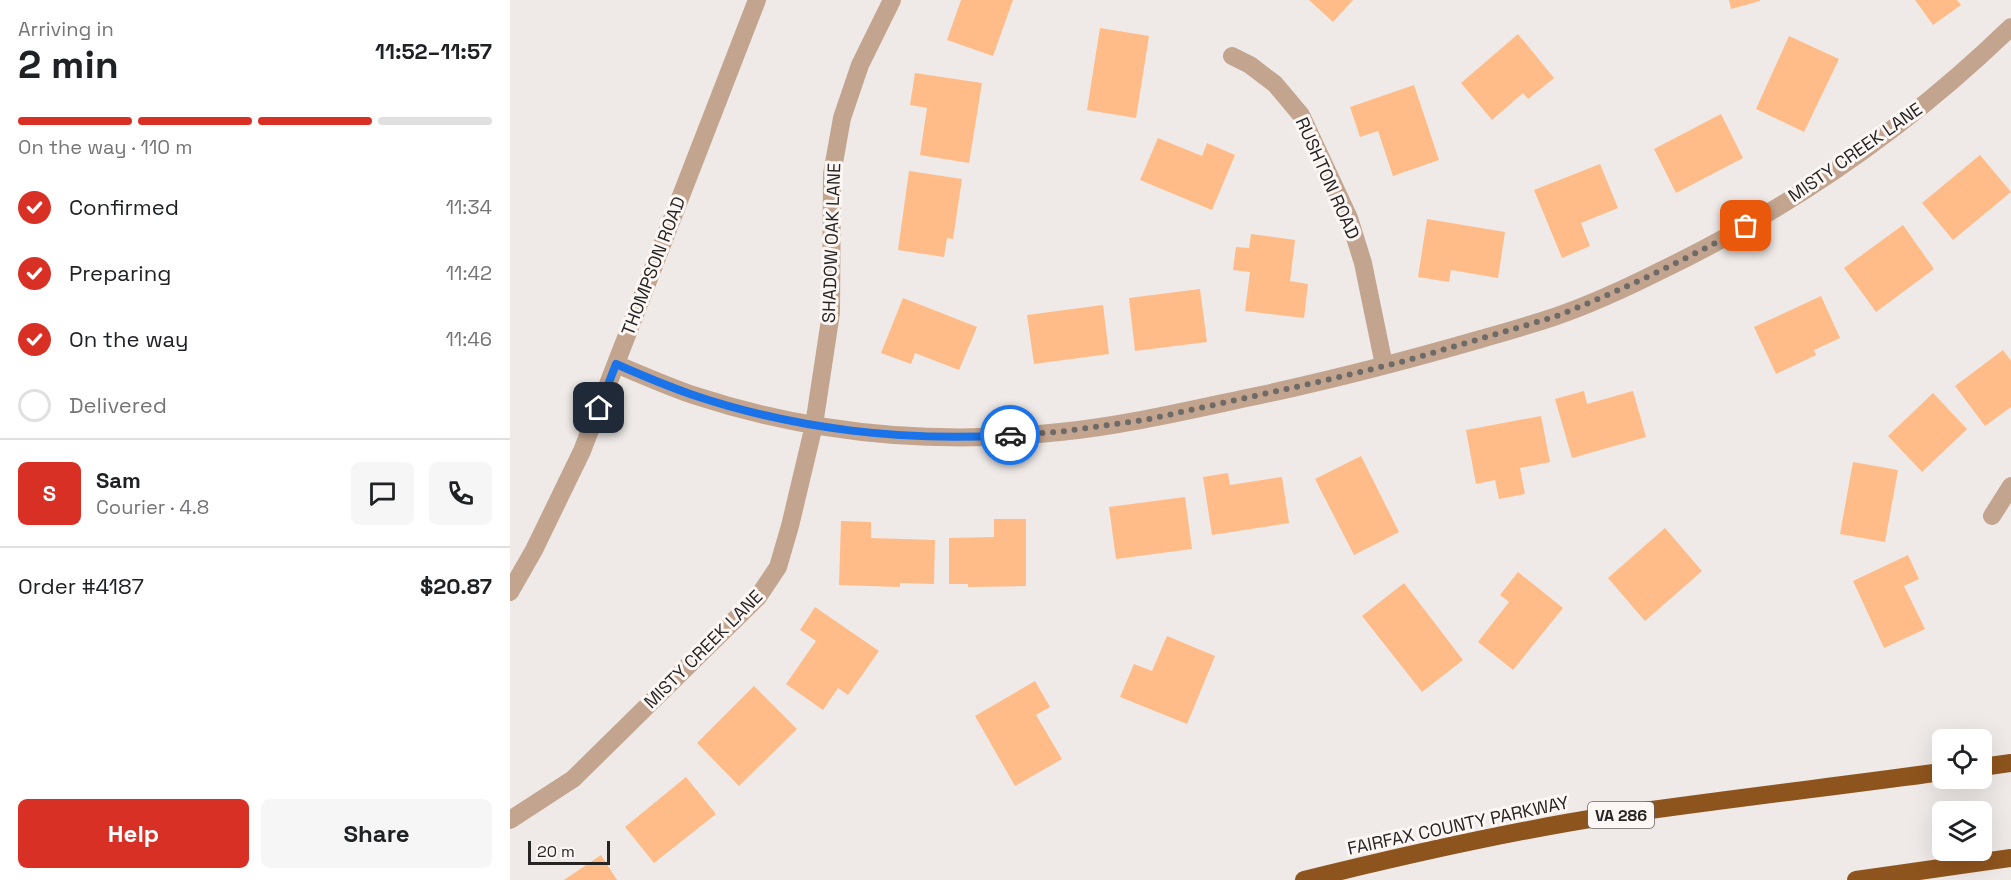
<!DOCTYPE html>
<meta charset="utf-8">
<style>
:root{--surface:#fff;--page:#f6f6f6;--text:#202124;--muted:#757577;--line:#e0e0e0;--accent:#d93025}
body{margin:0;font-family:"Space Grotesk",sans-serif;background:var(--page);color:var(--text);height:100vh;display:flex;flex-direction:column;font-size:22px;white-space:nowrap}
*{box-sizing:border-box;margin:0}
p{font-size:20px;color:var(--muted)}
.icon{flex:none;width:33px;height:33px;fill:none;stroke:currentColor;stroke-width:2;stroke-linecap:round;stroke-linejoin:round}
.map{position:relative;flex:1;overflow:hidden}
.side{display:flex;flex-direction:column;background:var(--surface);width:510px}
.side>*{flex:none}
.controls{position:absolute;left:1422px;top:729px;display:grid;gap:12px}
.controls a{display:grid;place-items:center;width:60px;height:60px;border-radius:9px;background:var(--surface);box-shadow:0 6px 24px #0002;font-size:30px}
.scale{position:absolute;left:18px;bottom:15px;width:82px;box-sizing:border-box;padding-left:6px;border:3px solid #272524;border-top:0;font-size:16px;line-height:21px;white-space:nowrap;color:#272524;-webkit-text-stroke:4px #fcf7f4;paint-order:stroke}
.pin{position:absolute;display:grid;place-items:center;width:51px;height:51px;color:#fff;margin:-26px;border-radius:12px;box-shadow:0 3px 9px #0006}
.courier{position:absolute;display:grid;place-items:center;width:60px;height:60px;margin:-30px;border:4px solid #1a73e8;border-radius:50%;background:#fff;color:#222;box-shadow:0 2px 8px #0007}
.head em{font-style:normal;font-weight:800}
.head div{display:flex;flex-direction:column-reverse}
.head{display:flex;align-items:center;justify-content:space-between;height:102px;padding:0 18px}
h1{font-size:39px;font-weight:800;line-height:45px}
.bar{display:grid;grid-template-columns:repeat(4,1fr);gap:9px 6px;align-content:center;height:72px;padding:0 18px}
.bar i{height:8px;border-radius:4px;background:var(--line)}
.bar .selected{background:var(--accent)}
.bar p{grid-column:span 4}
.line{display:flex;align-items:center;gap:15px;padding:0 18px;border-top:2px solid var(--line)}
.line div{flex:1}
.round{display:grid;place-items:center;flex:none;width:63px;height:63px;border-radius:9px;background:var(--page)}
ol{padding:0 18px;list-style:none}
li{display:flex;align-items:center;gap:18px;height:66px}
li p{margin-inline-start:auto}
li .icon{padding:6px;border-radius:50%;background:var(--accent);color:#fff;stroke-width:4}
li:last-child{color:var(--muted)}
li i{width:33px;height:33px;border:3px solid var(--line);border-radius:50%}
.cta{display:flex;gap:12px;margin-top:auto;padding:12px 18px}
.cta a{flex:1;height:69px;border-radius:9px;background:var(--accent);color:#fff;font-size:24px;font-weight:800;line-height:69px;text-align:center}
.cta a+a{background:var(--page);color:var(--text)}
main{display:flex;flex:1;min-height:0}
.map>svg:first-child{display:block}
.building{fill:#ffbc88}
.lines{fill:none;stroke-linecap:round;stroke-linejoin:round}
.minor{stroke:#c3a58f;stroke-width:18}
.highway{stroke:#8e541d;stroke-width:18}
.done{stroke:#6d6a68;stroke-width:6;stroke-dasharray:0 10.8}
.route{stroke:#1a73e8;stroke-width:8}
.labels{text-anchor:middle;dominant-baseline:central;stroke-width:6;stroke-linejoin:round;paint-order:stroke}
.shield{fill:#fcf7f4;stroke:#676462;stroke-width:1.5}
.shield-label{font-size:16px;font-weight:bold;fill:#272524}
.street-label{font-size:18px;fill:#272524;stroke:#fcf7f4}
</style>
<main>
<section class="side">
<div class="head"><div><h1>2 min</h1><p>Arriving in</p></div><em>11:52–11:57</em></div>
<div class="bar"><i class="selected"></i><i class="selected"></i><i class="selected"></i><i></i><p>On the way · 110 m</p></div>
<ol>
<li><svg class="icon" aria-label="check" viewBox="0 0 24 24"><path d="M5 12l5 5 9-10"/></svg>Confirmed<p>11:34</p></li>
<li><svg class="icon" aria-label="check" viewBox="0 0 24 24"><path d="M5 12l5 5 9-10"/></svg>Preparing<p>11:42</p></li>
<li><svg class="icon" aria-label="check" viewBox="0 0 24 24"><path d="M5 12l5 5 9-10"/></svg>On the way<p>11:46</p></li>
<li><i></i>Delivered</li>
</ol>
<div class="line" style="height:108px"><b class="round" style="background:var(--accent);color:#fff">S</b><div><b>Sam</b><p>Courier · 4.8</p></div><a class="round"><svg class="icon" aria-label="chat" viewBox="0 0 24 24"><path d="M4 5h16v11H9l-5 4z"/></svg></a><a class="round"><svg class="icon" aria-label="phone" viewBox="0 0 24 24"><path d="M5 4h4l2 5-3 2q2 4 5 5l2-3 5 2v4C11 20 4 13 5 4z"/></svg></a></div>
<div class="line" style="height:78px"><div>Order #4187</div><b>$20.87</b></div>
<div class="cta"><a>Help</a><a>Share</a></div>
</section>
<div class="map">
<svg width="1501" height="880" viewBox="0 0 1501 880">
<rect width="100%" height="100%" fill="#efeae7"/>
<path class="building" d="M451 0H503L483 56 437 40Z
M799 0H843L823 22Z
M1219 0H1250V1L1221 9Z
M1405 0H1447L1451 5 1423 25Z
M590 28 639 36 626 118 577 110Z
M1008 34 1044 78 1018 99 1013 93 982 120 951 83Z
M1279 36 1329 59 1294 132 1246 109Z
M405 73 472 83 459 163 410 155 417 108 400 105Z
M904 85 929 160 883 176 868 131 850 137 840 107Z
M1211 114 1233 158 1166 193 1144 149Z
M648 138 692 156 697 143 725 155 702 210 630 180Z
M1470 155 1501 192 1443 240 1412 203Z
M1090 164 1108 208 1071 223 1080 246 1052 258 1024 190Z
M399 171 452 179 443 239 437 238 434 257 388 250Z
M917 219 995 232 988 278 941 270 939 282 908 277Z
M1393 225 1424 269 1366 312 1334 268Z
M741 234 785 240 780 281 798 284 794 318 735 311 740 272 723 270 726 247 739 248Z
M690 289 697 342 625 351 619 298Z
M1311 296 1330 338 1304 350 1306 355 1266 374 1244 327Z
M393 298 467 327 449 370 405 353 401 364 371 353Z
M593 305 599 354 524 364 517 315Z
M1493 350 1501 361V407L1475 426 1445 386Z
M1074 391 1077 404 1123 391 1136 437 1062 458 1045 399Z
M1423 393 1457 429 1412 472 1378 436Z
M1031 416 1040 462 1010 468 1015 494 989 499 985 480 966 484 956 430Z
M851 456 889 532 844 555 805 479Z
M1343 462 1388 470 1375 542 1330 534Z
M718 473 720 485 772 477 779 523 702 535 693 477Z
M675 497 682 549 606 559 599 507Z
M484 519H516V586L458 587V584H439V538L484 537Z
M331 521 361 522V538L425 540 424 584 390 583V587L329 585Z
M1155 528 1192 571 1135 621 1098 578Z
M1398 555 1409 579 1394 586 1415 629 1374 648 1343 581Z
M1008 572 1053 608 1003 670 968 642 999 602 990 595Z
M894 583 953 660 912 692 852 616Z
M305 607 369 651 338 695 328 688 313 710 276 684 306 641 290 630Z
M657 636 705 656 677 724 610 697 624 664 642 671Z
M525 681 540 707 526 715 552 759 505 786 465 716Z
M244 686 287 729 229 786 187 743Z
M176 777 206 814 144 863 115 827Z
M91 855 107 880H54Z"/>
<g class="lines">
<path class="minor" d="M722 56 740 65 765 84 791 115 839 218 853 263 874 365
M106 364C132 375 157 386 183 395 247 416 317 430 384 435 439 439 495 438 550 432 618 425 684 409 751 395 825 379 898 360 971 339 995 332 1020 325 1044 317 1079 305 1114 289 1148 272 1277 210 1398 127 1501 27
M1482 516 1501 486
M0 592 24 550 72 451 247 0
M0 820 63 779 248 597 268 567 280 526 304 425 321 313 322 174 332 118 350 65 382 0"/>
<path class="highway" d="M1472 767 1501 763
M794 880C895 855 996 832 1098 816 1209 800 1321 787 1432 772
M1346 880 1501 858"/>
</g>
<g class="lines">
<path class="done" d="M500 435 549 432 635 420 813 381 895 361 1044 317C1110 291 1174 261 1236 226"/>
<path class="route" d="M89 408 106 364C131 375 157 386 183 395 284 429 394 442 500 435"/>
</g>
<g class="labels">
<rect class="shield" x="1078" y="802" width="66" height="26" rx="4.5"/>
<g class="shield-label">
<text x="1111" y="815">VA 286</text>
</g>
<g class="street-label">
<text transform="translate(1345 152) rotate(-35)">MISTY CREEK LANE</text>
<text transform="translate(818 178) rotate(66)">RUSHTON ROAD</text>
<text transform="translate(321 243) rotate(-88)">SHADOW OAK LANE</text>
<text transform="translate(143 266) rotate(-69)">THOMPSON ROAD</text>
<text transform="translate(193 649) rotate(-45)">MISTY CREEK LANE</text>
<text transform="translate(948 825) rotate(-12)">FAIRFAX COUNTY PARKWAY</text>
</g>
</g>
</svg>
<div class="controls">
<a><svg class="icon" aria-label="locate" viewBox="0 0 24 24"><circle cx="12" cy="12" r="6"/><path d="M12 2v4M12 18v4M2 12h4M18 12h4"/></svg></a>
<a><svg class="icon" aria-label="layers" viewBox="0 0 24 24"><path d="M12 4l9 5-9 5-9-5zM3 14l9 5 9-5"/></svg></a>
</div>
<div class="scale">20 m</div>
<div class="pin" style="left:1236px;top:226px;background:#ea580c"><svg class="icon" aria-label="bag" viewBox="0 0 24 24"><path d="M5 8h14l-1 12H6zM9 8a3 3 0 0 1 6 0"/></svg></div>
<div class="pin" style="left:89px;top:408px;background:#1f2937"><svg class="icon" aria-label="home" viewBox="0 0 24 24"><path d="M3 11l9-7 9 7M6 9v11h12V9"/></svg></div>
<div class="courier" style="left:500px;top:435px"><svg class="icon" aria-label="car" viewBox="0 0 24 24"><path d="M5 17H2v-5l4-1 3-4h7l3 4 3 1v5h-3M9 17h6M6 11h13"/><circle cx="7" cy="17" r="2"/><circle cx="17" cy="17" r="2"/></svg></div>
</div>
</main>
